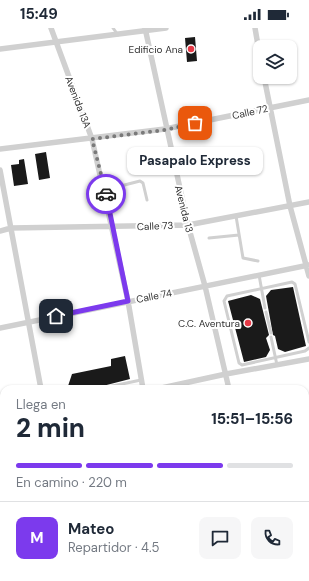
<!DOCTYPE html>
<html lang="es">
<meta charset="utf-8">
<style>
:root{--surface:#fff;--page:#f6f6f7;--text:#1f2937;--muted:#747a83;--line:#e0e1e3;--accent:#7c3aed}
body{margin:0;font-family:"DM Sans",sans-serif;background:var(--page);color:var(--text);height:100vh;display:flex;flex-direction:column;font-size:15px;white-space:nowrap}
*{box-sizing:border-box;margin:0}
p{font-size:13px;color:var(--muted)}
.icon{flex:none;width:22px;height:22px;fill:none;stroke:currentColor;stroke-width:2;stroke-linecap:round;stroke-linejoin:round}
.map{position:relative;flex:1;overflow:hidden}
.drawer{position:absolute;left:0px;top:357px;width:309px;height:196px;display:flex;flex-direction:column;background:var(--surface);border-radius:12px 12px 0 0;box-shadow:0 1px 3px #0004}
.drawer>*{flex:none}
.tools{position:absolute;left:253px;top:12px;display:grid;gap:8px}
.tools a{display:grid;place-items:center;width:44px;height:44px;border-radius:8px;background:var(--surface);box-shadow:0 1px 3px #0004;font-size:20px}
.pin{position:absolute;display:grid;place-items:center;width:34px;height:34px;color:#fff;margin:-17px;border-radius:8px;box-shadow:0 2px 6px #0006}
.courier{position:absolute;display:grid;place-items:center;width:40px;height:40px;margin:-20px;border:3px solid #7c3aed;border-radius:50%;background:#fff;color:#222;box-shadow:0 1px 5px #0007}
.bubble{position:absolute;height:28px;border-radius:8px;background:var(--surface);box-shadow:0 1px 3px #0004;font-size:13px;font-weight:800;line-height:28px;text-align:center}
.head em{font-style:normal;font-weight:800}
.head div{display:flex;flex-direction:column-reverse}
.head{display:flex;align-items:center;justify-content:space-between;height:68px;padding:0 16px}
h1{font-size:26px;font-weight:800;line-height:30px}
.bar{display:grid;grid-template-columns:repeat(4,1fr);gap:6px 4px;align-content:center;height:48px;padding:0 16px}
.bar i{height:5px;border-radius:3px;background:var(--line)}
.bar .on{background:var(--accent)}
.bar p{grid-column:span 4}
.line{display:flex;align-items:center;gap:10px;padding:0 16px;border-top:1px solid var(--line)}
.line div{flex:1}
.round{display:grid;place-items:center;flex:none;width:42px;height:42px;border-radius:8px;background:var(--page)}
.status{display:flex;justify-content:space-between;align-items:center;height:28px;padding:0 20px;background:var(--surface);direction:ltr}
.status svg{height:11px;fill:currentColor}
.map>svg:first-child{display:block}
.building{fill:#1a1a1a}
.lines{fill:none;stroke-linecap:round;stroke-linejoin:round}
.service{stroke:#d0d0d0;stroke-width:3}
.minor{stroke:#d0d0d0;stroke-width:5.5}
.secondary{stroke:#bdbdbd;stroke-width:8}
.done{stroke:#7a7a7a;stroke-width:4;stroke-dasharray:0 7.2}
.route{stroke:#7c3aed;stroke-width:5}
.poi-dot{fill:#e63946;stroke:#fff;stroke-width:1.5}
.labels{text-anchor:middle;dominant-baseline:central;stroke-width:4;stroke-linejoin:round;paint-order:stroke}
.poi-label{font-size:10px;fill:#333;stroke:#fff;text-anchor:end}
.street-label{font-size:10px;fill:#333;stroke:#fff}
</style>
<div class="status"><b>15:49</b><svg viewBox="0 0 49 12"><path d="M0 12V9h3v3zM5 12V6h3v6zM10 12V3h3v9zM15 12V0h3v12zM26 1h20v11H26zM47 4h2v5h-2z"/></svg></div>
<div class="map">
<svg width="309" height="553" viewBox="0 0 309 553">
<rect width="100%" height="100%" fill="#fff"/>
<path class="building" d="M195 9 197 33 187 34 185 10Z
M46 124 50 150 39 152 35 126Z
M24 131 28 156 14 158 11 137 19 136V132Z
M293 259 306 318 285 324 278 321 275 308 273 307 266 268 271 262Z
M251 267 260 271 269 307 266 310 270 322 266 329 244 334 228 273Z
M125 328 130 351 91 361H67L72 346 111 338V331Z"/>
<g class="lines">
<path class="service" d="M113 0 118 7
M105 162 140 153 143 155 147 172
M236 188 243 230 258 233
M209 210 239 207
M259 247 265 280
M266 284 271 305
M271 309 277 337
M309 314 295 256 292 254 227 268 224 273 239 335 242 337 305 323 309 320
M98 361 141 352
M305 437 308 449H305"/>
<path class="minor" d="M51 0 92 111 128 273 143 361
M145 0 188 197 205 258 229 361
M255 0 260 29
M0 21 166 0
M264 49 290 178 309 248
M0 121 165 101 309 72
M0 142 41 361
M0 203 11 200 188 197 309 174
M0 300 309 237
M157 361 226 346 309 331
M0 394 4 393
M305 435 309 434
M0 497 4 496
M73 549 74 553
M178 549 179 553
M276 549 277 553"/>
<path class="secondary" d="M305 534 309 533
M214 553 233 549
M239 553 259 549"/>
</g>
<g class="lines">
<path class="done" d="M106 166 92 111 165 102 195 95"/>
<path class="route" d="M56 288 128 273 106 166"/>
</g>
<g class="poi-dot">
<circle cx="191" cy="21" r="4"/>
<circle cx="248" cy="295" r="4"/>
</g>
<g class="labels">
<g class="poi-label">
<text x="183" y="21">Edificio Ana</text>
<text x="240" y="295">C.C. Aventura</text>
</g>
<g class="street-label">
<text transform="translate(78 74) rotate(69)">Avenida 13A</text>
<text transform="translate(250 84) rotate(-12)">Calle 72</text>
<text transform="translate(184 181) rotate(76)">Avenida 13</text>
<text transform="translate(155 198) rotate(-2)">Calle 73</text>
<text transform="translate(154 268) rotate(-11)">Calle 74</text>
</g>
</g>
</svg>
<div class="tools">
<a><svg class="icon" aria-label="layers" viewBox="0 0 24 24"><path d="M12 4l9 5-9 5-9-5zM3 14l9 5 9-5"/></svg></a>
</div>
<div class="pin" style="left:195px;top:95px;background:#ea580c"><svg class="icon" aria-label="bag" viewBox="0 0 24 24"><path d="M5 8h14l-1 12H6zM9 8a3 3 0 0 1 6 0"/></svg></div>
<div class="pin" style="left:56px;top:288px;background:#1f2937"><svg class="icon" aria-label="home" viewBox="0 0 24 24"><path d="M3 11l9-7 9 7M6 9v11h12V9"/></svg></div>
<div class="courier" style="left:106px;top:166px"><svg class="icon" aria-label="car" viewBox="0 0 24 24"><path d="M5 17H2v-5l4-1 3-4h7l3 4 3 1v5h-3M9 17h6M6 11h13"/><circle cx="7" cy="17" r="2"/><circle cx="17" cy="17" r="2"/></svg></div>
<div class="bubble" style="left:127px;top:119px;width:136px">Pasapalo Express</div>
<section class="drawer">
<div class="head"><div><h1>2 min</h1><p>Llega en</p></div><em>15:51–15:56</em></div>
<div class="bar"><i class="on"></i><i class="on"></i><i class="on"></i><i></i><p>En camino · 220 m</p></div>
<div class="line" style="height:72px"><b class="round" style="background:var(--accent);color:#fff">M</b><div><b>Mateo</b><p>Repartidor · 4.5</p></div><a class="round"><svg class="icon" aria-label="chat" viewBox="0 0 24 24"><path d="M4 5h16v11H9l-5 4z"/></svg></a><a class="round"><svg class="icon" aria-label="phone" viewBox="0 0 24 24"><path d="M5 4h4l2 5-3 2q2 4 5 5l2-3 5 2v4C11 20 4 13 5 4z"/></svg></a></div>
</section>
</div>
